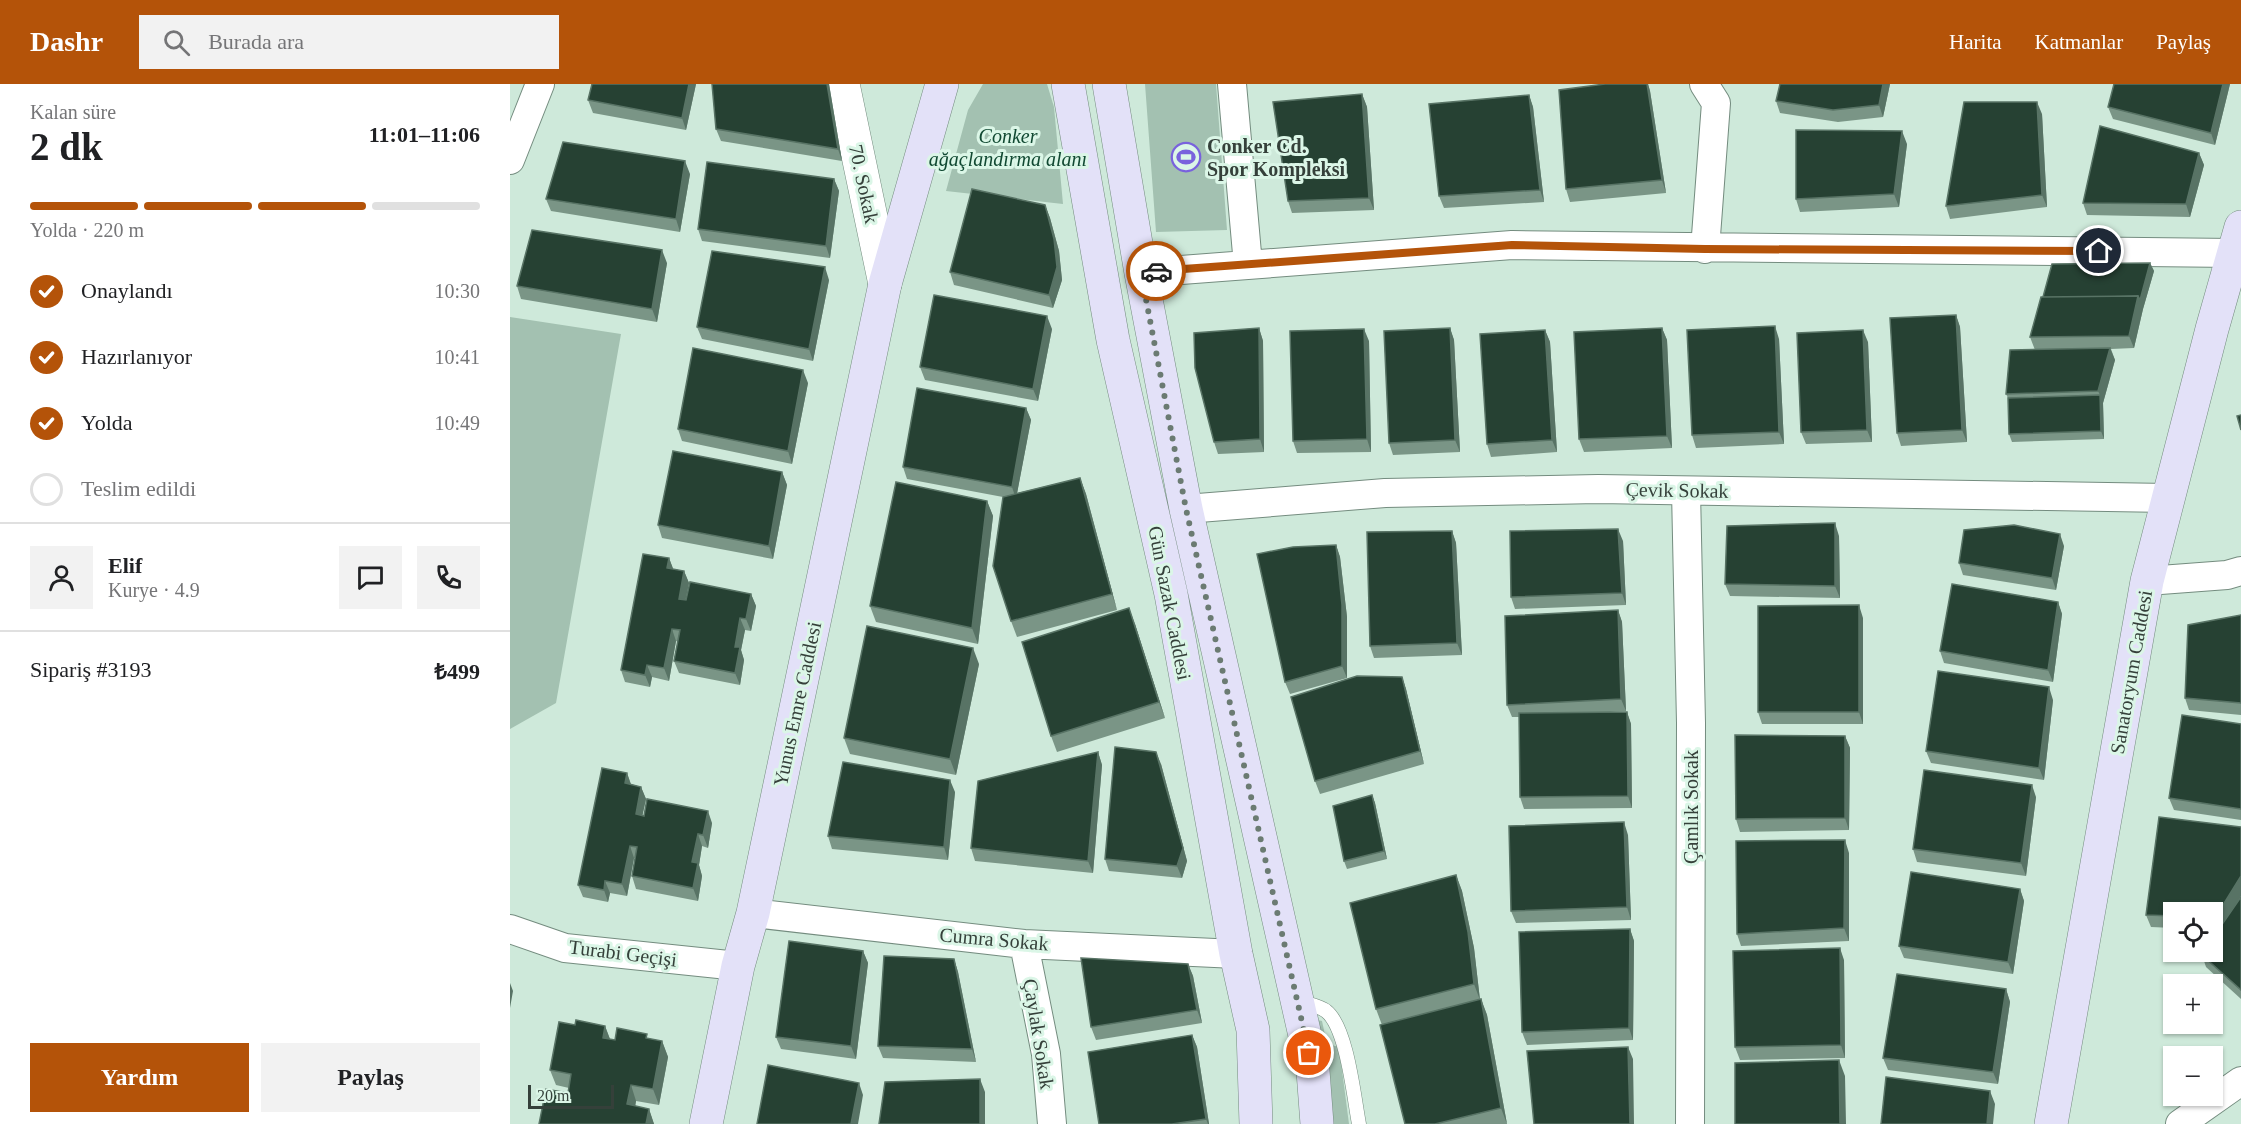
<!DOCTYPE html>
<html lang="tr">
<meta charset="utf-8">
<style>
:root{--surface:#fff;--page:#f2f2f2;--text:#202124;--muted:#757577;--line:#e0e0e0;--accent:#b45309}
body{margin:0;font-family:Georgia,serif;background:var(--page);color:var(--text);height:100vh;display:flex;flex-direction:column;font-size:22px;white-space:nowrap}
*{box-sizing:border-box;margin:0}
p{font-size:20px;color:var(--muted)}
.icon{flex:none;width:33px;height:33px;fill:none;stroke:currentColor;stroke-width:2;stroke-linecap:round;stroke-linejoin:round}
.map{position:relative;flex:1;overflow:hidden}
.drawer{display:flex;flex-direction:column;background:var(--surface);width:510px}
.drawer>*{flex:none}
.tools{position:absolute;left:1653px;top:818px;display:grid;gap:12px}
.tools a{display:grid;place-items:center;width:60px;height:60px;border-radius:0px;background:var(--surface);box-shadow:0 2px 4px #0004;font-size:30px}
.scale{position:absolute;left:18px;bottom:15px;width:86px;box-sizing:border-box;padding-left:6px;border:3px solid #35403a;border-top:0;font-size:16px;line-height:21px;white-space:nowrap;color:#35403a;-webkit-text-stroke:4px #dbf6e7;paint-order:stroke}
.pin{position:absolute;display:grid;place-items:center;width:51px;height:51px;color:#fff;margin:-26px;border:3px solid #fff;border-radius:50%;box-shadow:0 2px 6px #0007}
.courier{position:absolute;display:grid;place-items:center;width:60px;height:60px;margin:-30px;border:4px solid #b45309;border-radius:50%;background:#fff;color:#222;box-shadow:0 2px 8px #0007}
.head em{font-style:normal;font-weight:700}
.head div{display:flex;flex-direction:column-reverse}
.head{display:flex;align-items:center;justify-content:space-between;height:102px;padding:0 30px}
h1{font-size:39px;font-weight:700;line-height:45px}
.bar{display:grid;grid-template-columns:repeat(4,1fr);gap:9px 6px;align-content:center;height:72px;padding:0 30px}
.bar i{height:8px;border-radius:4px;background:var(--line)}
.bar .selected{background:var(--accent)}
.bar p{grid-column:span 4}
.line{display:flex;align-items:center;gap:15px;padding:0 30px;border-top:2px solid var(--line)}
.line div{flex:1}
.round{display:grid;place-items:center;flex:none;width:63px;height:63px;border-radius:0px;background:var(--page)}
ol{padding:0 30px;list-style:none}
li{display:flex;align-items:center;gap:18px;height:66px}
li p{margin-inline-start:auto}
li .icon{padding:6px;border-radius:50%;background:var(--accent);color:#fff;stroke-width:4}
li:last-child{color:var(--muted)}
li i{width:33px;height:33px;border:3px solid var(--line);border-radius:50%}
.cta{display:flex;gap:12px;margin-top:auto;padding:12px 30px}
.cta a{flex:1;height:69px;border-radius:0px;background:var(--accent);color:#fff;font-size:24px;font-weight:700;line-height:69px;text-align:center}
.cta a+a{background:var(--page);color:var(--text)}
header{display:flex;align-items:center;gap:36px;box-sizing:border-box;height:84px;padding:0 30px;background:var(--accent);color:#fff}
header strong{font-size:28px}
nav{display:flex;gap:33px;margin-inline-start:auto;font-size:21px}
.search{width:420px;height:54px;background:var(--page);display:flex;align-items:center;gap:15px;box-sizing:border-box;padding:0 21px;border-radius:0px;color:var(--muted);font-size:22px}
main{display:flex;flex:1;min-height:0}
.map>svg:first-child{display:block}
.green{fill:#a3c1b1}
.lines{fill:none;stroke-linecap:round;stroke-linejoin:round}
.service-casing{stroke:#748c7f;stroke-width:15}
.minor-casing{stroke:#748c7f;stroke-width:30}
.tertiary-casing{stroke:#748c7f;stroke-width:34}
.secondary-casing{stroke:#748c7f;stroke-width:34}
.service{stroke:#fff;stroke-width:14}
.minor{stroke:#fff;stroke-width:28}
.tertiary{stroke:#fff;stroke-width:33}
.secondary{stroke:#e3e1f8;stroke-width:33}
.wall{fill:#7a9586}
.shaded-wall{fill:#587365}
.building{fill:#264133;stroke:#587365;stroke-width:1.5}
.done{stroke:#6b7b72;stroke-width:6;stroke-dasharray:0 10.8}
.route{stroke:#b45309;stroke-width:8}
.labels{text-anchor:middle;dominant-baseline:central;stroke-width:6;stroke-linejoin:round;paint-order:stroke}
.park-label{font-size:20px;font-style:italic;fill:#114932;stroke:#dbf6e7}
.poi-label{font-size:20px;font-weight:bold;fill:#35403a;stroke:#dbf6e7;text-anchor:start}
.street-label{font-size:20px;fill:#35403a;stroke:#dbf6e7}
</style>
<header>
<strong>Dashr</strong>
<div class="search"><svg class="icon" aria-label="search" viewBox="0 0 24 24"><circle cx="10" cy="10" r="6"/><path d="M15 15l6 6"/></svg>Burada ara</div>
<nav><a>Harita</a><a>Katmanlar</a><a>Paylaş</a></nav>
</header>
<main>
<section class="drawer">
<div class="head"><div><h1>2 dk</h1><p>Kalan süre</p></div><em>11:01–11:06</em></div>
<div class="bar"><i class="selected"></i><i class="selected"></i><i class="selected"></i><i></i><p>Yolda · 220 m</p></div>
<ol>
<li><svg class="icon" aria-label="check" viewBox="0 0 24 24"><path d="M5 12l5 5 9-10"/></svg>Onaylandı<p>10:30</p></li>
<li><svg class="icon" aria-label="check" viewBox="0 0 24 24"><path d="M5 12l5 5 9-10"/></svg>Hazırlanıyor<p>10:41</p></li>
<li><svg class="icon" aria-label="check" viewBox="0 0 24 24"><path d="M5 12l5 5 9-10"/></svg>Yolda<p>10:49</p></li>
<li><i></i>Teslim edildi</li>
</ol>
<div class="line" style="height:108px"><a class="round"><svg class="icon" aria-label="person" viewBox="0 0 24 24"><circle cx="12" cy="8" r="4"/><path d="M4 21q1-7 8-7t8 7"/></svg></a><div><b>Elif</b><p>Kurye · 4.9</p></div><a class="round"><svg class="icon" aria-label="chat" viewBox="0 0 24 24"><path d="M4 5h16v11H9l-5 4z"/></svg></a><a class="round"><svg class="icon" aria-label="phone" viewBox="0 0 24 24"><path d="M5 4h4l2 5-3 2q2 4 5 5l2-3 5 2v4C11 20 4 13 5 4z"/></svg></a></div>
<div class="line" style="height:78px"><div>Sipariş #3193</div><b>₺499</b></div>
<div class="cta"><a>Yardım</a><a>Paylaş</a></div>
</section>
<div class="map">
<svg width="1731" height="1040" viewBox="0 0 1731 1040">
<rect width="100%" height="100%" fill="#cee9da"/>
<path class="green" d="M473 0H537L544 23 553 120 436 107 458 26Z
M635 0H706L717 146 646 148Z
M0 233 111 250 46 619 0 645Z
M804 935 812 937 817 960 829 963 839 1040H816Z"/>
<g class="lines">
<g class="service-casing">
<path id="service" d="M790 917C797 920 810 922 816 927 837 943 844 1014 849 1040"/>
</g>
<g class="minor-casing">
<path id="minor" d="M722 0 738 181
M1194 0 1206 19 1195 165
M0 76 30 0
M631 189 1002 161 1724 169
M1176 407 1181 639 1180 1040
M676 425 875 409 1088 405 1658 414
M1637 497 1717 491 1731 487
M243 829 514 860 726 870
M0 845 55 864 228 882
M514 860 536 970 542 1040
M1670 1040 1731 997"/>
</g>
<g class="tertiary-casing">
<path id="tertiary" d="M333 0 375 200"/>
</g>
<g class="secondary-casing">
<path id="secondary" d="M558 0 603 256 661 510 726 870 743 946 746 1040
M599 0 631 189 676 425 803 987 807 1040
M196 1040 228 882 243 829 375 200 432 0
M1541 1040 1637 497 1702 245 1731 143"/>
</g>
<use href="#service" class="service"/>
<use href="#minor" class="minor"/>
<use href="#tertiary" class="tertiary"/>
<use href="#secondary" class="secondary"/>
</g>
<path class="wall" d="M186 0 176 46 83 29 78 16Z
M319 0 332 77 211 57 206 45Z
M1095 0H1138L1140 7 1156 109 1060 118 1056 105Z
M1380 0 1373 33 1328 38 1270 29 1266 17Z
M1604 0H1720L1705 61 1603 35 1598 23Z
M852 10 857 23 864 126 782 129 778 117Z
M1019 11 1023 23 1034 118 934 124 929 112Z
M1532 30 1537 123 1440 135 1436 122Z
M1397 60 1389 123 1290 128 1286 115Z
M1689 69 1694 81 1680 133 1577 131 1573 119Z
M180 90 170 148 41 127 36 115Z
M324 95 329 107 320 174 192 157 188 145Z
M535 121 540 134 549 167 552 196 543 224 444 201 440 188Z
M157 179 147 238 11 215 7 202Z
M1640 179 1644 187 1633 225 1624 264 1601 265 1605 276 1593 319 1594 355 1502 358 1499 350 1498 314 1496 310 1525 266 1520 253 1533 213Z
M319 196 303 277 192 255 187 243Z
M1446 231 1450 243 1457 358 1391 362 1387 349Z
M749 244 753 257 754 368 708 370 704 358Z
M940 244 944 256 950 368 883 371 879 359Z
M1152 244 1157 256 1162 364 1074 368 1069 355Z
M542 245 528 317 415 296 410 283Z
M1035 246 1040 258 1047 368 981 373 977 360Z
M1269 255 1274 360 1186 364 1182 351Z
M859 257 861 368 787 369 783 357Z
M1358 258 1362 358 1296 360 1291 348Z
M298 299 282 380 172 357 168 345Z
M516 324 521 336 507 409 570 394 576 410 607 526 507 553 501 537 493 413 397 395 393 383Z
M272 388 277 401 263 475 152 454 148 441Z
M477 417 483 432 468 560 366 538 360 522Z
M942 447 946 459 952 571 864 574 860 562Z
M1329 452 1330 514 1220 512 1215 500Z
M1113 457 1116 521 1005 525 1001 513Z
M826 461 830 473 837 533V594L780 610 775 598Z
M1554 462 1546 506 1453 491 1449 479Z
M159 474 163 485 174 487 179 499 176 516 241 510 246 522 241 547 235 546 231 566 234 576 230 601 169 589 164 577 168 558 166 557 159 597 142 593 140 603 115 598 111 586Z
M1548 518 1552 530 1543 598 1434 579 1430 567Z
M1108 526 1112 538 1116 627 1100 628H1117L1121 640 1122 724 1014 725 1010 713 1009 633H1002L997 621Z
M1731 531V631L1679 626 1675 614Z
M1353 534V640H1252L1248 628Z
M625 540 655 634 547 668 541 652Z
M469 580 446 691 340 670 334 654Z
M892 593 896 605 914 680 810 710 805 697Z
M1543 616 1534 696 1421 679 1416 667Z
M1731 640V736L1664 726 1659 714Z
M1335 652 1340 664 1339 746 1230 748 1226 735Z
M588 668 592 681 583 789 465 777 461 764Z
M651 680 677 777 672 794 599 787 595 775Z
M117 689 121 700 131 703 136 715 132 732 202 739 198 764 192 762 189 781 192 792 188 817 126 805 122 792 125 774H124L117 812 100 809 98 818 73 813 68 801Z
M445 708 438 776 322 765 318 752Z
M862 711 865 719 877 775 837 785 834 777Z
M1526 713 1516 792 1407 778 1403 765Z
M1731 743V812L1723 825 1731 813V915L1696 883 1692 871 1708 846H1702V828H1664V844L1641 843 1636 831Z
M1118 751 1121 836 1006 839 1001 827Z
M1339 769V857L1231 862 1227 850Z
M946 791 952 807 964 864 970 916 971 915 977 931 997 1040H895L872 941 866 925Z
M1510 805 1514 817 1503 890 1394 874 1389 862Z
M1120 845 1124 857 1123 956 1017 961 1012 948Z
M353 867 358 879 346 975 271 965 266 953Z
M444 875 448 888 466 978 373 974 368 962Z
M1334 876 1335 974 1230 976 1225 963Z
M678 880 683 892 692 939 586 956 581 943Z
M1496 905 1500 918 1488 1000 1378 986 1373 974Z
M65 941 95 942 100 955 105 956 139 955 152 957 158 973 149 1021 126 1017 125 1022 139 1025 144 1040H29L58 1009 59 1004 46 1001 40 986Z
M682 951 687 963 699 1040H589Z"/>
<path class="shaded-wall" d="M179 0H186L176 46 172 34Z
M317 0H319L332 77 328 65Z
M1137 0H1138L1140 7 1156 109 1152 96Z
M1373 0H1380L1373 33 1369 21Z
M1713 0H1720L1705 61 1701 49Z
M852 10 857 23 864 126 859 114Z
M1019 11 1023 23 1034 118 1030 106Z
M1527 18 1532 30 1537 123 1532 111Z
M1392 47 1397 60 1389 123 1384 110Z
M1689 69 1694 81 1680 133 1676 120Z
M175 77 180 90 170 148 166 135Z
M324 95 329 107 320 174 316 162Z
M535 121 540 134 549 167 552 196 543 224 539 211Z
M152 166 157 179 147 238 142 225Z
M1640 179 1644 187 1633 225 1624 264 1619 252 1628 212Z
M315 183 319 196 303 277 299 265Z
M1446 231 1450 243 1457 358 1452 346Z
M537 232 542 245 528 317 523 305Z
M1265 242 1269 255 1274 360 1269 348Z
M749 244 753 257 754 368 750 355Z
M940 244 944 256 950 368 945 356Z
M1152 244 1157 256 1162 364 1157 352Z
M854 245 859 257 861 368 857 355Z
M1035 246 1040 258 1047 368 1042 356Z
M1353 246 1358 258 1362 358 1357 346Z
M1600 264 1605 276 1593 319 1594 355 1591 347 1590 311 1588 307Z
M293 286 298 299 282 380 278 367Z
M516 324 521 336 506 415 502 403Z
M272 388 277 401 263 475 259 462Z
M570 394 576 410 607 526 602 510Z
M477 417 483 432 468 560 462 544Z
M1325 439 1329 452 1330 514 1325 502Z
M1108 445 1113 457 1116 521 1112 509Z
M942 447 946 459 952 571 947 559Z
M1550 450 1554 462 1546 506 1542 494Z
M826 461 830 473 837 533V594L832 582Z
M159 474 164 487 157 484Z
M174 487 179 499 173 527 169 515Z
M241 510 246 522 241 547 236 535Z
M1548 518 1552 530 1543 598 1538 586Z
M1349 521 1353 534V640L1349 628Z
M619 524 625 540 655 634 649 618Z
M1108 526 1112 538 1116 627 1111 615Z
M230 534 235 546 231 566 234 576 230 601 225 589V563Z
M162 545 166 557 159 597 154 584Z
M463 564 469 580 446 691 440 675Z
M137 581 142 593 140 603 135 591Z
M892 593 896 605 914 680 910 667Z
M1539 603 1543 616 1534 696 1529 684Z
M1117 628 1121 640 1122 724 1118 712Z
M1335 652 1340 664 1339 746 1335 734Z
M588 668 592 681 583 789 578 777Z
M646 668 651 680 677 777 672 794 667 782Z
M117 689 121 701 115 699Z
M440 696 445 708 438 776 434 763Z
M1522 701 1526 713 1516 792 1511 779Z
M131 703 136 715 130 743 126 730Z
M862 711 865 719 877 775 874 767Z
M198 727 202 739 198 764 193 751Z
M1114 738 1118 751 1121 836 1117 823Z
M188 750 192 762 189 781 192 792 188 817 183 804 182 778Z
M1335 756 1339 769V857L1334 844Z
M120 762 124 774 117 812 112 800Z
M946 791 952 807 964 864 970 916 964 900Z
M1731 792V812L1710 846 1705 834Z
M95 797 100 809 98 818 94 806Z
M1510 805 1514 817 1503 890 1498 878Z
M1120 845 1124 857 1123 956 1119 944Z
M1330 864 1334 876 1335 974 1331 961Z
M353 867 358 879 346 975 341 962Z
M444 875 448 888 466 978 462 965Z
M678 880 683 892 692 939 687 926Z
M0 899 3 907 0 924Z
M1496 905 1500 918 1488 1000 1483 988Z
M971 915 977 931 997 1040 991 1024Z
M95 942 101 958 93 954Z
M682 951 687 963 699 1040H698L696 1035Z
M152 957 158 973 149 1021 143 1005Z
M1118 963 1123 975 1124 1040H1120Z
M1329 976 1335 992 1336 1040H1330Z
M470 995 475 1008V1040H470Z
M349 999 353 1011 348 1040H341Z
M121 1001 126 1017 123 1036 117 1020Z
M1480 1007 1485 1020 1483 1040H1477Z
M139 1025 144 1040H136Z"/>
<path class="building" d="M82 0H179L172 34 78 16Z
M202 0H317L328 65 206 45Z
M1095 0H1137L1152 96 1056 105 1049 6Z
M1270 0H1373L1369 21 1323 26 1266 17Z
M1604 0H1713L1701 49 1598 23Z
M852 10 859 114 778 117 763 18Z
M1019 11 1030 106 929 112 919 20Z
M1454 18H1527L1532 111 1436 122Z
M1590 42 1689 69 1676 120 1573 119Z
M1286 46 1392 47 1384 110 1286 115Z
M53 58 175 77 166 135 36 115Z
M197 78 324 95 316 162 188 145Z
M462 105 535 121 544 155 547 183 539 211 440 188Z
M22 146 152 166 142 225 7 202Z
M202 167 315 183 299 265 187 243Z
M1640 179 1630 216 1628 212 1533 213 1542 180Z
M424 211 537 232 523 305 410 283Z
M1628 212 1619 252 1520 253 1531 213Z
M1446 231 1452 346 1387 349 1380 234Z
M1265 242 1269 348 1182 351 1177 246Z
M749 244 750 355 704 358 685 284 684 249Z
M940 244 945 356 879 359 874 247Z
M1152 244 1157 352 1069 355 1064 248Z
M854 245 857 355 783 357 780 247Z
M1035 246 1042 356 977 360 970 250Z
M1353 246 1357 346 1291 348 1287 249Z
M183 264 293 286 278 367 168 345Z
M1600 264 1588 307 1496 310 1500 266Z
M407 304 516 324 502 403 393 383Z
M1590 311 1591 347 1499 350 1498 314Z
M1731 331V346L1727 332Z
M163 367 272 388 259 462 148 441Z
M570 394 602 510 501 537 483 482 493 413Z
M386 398 477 417 462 544 360 522Z
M1325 439V502L1215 500 1217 442Z
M1504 441 1550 450 1542 494 1449 479 1454 446Z
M1108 445 1112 509 1001 513 1000 447Z
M942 447 947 559 860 562 857 448Z
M826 461 832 521V582L775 598 747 470 783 463Z
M133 470 159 474 157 484 174 487 169 515 176 516 180 498 241 510 236 535 230 534 225 563H230L225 589 164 577 170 546 162 545 154 584 137 581 135 591 111 586Z
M1442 500 1548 518 1538 586 1430 567Z
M1349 521V628H1248V522Z
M619 524 649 618 541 652 512 558Z
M1108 526 1111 615 997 621 995 532Z
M1731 531V619L1675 614 1678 541Z
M357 542 463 564 440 675 334 654Z
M1428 587 1539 603 1529 684 1416 667Z
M847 592 892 593 910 667 805 697 781 613Z
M1117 628 1118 712 1010 713 1009 629Z
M1672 631 1731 640V725L1659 714Z
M1225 651 1335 652V734L1226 735Z
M605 663 646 668 673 764 667 782 595 775Z
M588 668 578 777 461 764 468 697Z
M333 678 440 696 434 763 318 752Z
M92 684 117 689 115 699 131 703 126 730 134 732 137 715 198 727 193 751 188 750 182 778 188 779 183 804 122 792 127 763 120 762 112 800 95 797 94 806 68 801Z
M1414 686 1522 701 1511 779 1403 765Z
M862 711 874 767 834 777 823 722Z
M1649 733 1731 743V792L1705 834H1702V828H1664V832L1636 831Z
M1114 738 1117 823 1001 827 999 742Z
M1335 756 1334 844 1227 850 1226 757Z
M1401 788 1510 805 1498 878 1389 862Z
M946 791 958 848 964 900 866 925 840 819Z
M1731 813V906L1692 871 1694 867H1702V855Z
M1120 845 1119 944 1012 948 1009 848Z
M279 857 353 867 341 962 266 953Z
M1330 864 1331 961 1225 963 1223 867Z
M374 872 444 875 462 965 368 962Z
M571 874 678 880 687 926 581 943Z
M1387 890 1496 905 1483 988 1373 974Z
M971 915 991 1024 925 1040H895L870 941Z
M66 936 95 942 93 954 105 956 107 944 137 950 136 954 152 957 143 1005 121 1001 117 1020 139 1025 136 1040H29L36 1005 58 1009 61 990 40 986 49 938 65 941Z
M682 951 696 1035 662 1040H589L578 968Z
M1118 963 1120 1040H1024L1017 967Z
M1329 976 1330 1040H1225V979Z
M258 981 349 999 341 1040H247Z
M1376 993 1480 1007 1477 1040H1371Z
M470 995V1040H369L375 998Z"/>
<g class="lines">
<path class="done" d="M646 187 631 189 676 425 799 969"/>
<path class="route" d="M646 187 1002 161 1195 165 1589 167"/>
</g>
<defs>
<g id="stadium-ring" transform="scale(1.5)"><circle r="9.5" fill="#dbf6e7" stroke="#7962dd" stroke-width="1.5"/><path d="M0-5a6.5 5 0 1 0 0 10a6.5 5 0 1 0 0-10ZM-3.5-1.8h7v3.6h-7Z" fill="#7962dd"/></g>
</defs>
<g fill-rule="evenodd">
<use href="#stadium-ring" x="676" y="73"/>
</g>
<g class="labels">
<g class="park-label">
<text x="498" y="52">Conker<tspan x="498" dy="23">ağaçlandırma alanı</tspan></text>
</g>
<g class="poi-label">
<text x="697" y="62">Conker Cd.<tspan x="697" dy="23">Spor Kompleksi</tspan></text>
</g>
<g class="street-label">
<text transform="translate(354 100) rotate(78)">70. Sokak</text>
<text transform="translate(1167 406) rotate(1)">Çevik Sokak</text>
<text transform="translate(660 519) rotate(79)">Gün Sazak Caddesi</text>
<text transform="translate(1621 588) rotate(-80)">Sanatoryum Caddesi</text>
<text transform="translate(287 620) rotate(-78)">Yunus Emre Caddesi</text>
<text transform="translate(1181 723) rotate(-90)">Çamlık Sokak</text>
<text transform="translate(484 855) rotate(5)">Cumra Sokak</text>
<text transform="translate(113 869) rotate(7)">Turabi Geçişi</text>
<text transform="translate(529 950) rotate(81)">Çaylak Sokak</text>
</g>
</g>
</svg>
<div class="tools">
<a><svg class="icon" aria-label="locate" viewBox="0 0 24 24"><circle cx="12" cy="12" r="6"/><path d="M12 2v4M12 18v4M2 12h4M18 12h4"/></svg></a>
<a>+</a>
<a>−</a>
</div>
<div class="scale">20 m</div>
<div class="pin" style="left:799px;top:969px;background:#ea580c"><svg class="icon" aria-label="bag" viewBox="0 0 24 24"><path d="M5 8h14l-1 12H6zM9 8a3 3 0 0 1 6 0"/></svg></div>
<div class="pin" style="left:1589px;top:167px;background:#1f2937"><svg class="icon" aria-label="home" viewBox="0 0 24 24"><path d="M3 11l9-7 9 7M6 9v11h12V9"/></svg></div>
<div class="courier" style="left:646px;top:187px"><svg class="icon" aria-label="car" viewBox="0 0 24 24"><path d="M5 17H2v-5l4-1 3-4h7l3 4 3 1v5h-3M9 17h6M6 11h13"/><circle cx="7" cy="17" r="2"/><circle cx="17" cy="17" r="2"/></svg></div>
</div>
</main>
